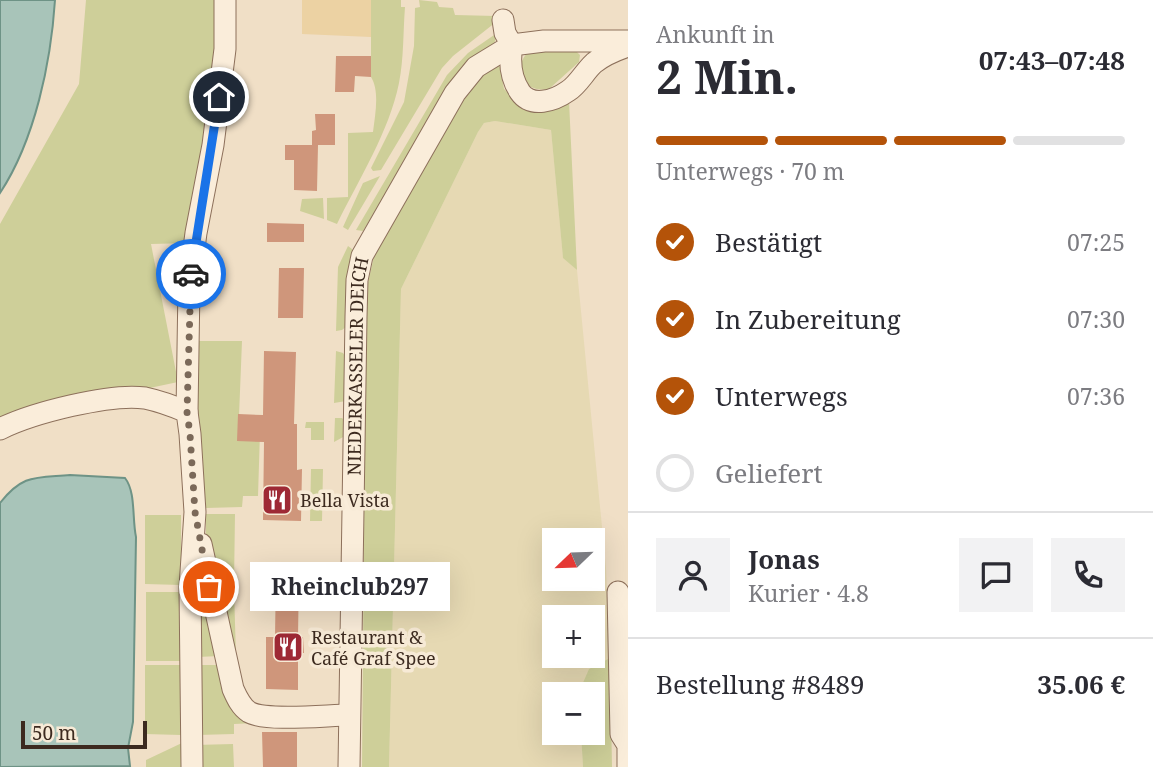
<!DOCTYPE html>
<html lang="de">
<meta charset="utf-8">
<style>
:root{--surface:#fff;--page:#f2f2f3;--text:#2b2b33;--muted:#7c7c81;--line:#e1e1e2;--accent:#b45309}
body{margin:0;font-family:"Noto Serif",serif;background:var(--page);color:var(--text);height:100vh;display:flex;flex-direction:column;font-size:26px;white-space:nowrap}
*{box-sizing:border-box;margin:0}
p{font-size:23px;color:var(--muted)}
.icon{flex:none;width:38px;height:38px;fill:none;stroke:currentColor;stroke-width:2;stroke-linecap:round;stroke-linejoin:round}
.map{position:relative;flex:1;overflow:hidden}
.sheet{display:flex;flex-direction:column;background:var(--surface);width:525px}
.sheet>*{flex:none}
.needle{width:46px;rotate:247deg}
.fabs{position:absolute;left:542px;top:528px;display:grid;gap:14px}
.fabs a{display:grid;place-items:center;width:63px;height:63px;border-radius:0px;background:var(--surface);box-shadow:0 7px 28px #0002;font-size:35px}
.scale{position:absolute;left:21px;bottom:18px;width:126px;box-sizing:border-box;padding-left:7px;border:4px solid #3c2a1f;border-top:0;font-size:19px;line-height:24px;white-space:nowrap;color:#3c2a1f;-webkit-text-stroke:5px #f7ead6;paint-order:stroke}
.pin{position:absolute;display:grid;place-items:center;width:60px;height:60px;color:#fff;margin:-30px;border:4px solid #fff;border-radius:50%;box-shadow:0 2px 7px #0007}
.courier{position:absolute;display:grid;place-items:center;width:70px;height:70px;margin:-35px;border:5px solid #1a73e8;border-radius:50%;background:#fff;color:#222;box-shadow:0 2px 9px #0007}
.bubble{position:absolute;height:49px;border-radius:0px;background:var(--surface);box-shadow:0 7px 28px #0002;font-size:23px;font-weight:700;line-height:49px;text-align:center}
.overview em{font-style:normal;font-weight:700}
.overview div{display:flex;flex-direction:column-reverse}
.overview{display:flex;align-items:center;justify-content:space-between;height:119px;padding:0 28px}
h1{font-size:46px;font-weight:700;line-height:52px}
.bar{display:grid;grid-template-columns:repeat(4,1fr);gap:10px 7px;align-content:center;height:84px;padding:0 28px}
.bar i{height:9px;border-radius:5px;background:var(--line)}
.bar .current{background:var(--accent)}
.bar p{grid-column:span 4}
.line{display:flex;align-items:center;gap:18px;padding:0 28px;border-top:2px solid var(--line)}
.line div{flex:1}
.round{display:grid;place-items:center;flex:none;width:74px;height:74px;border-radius:0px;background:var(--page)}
ol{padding:0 28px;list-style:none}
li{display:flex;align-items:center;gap:21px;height:77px}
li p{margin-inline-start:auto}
li .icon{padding:7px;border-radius:50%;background:var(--accent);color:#fff;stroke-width:4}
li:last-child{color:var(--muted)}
li i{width:38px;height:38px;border:4px solid var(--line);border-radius:50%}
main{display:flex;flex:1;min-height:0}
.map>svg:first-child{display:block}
.farmland{fill:#e6d9b3;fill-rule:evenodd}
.green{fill:#cecf99}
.sand{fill:#ecd2a3}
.water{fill:#a8c4b9;stroke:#6e9386;stroke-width:2}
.building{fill:#cf967b}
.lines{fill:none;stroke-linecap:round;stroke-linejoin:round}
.minor-casing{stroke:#8d705b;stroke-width:23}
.minor{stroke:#faedda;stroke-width:21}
.done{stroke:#7b6959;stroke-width:7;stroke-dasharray:0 12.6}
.route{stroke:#1a73e8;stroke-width:9}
.labels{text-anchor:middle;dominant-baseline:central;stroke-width:7;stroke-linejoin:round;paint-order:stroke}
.street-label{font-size:18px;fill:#3c2a1f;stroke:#f7ead6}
.poi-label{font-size:18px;fill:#3c2a1f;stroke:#f7ead6;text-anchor:start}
</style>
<main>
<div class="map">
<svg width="628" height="767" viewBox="0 0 628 767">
<rect width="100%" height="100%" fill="#f0dfc6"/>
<path class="farmland" d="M495 121 551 130 563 257 577 270 606 568 610 658 579 692V695H555V733H581L583 767H389L401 289 478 132 484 123ZM555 541H593V579H555ZM555 618H593V656H555Z"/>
<path class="green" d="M86 0H220V19L191 243 151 244 178 382 31 413 0 426V224L79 84Z
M371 0H401V7H405C403 32 404 58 399 83 389 132 359 179 337 224L327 220V198L348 197V133L373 132C375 115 380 91 371 77Z
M419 0 437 2 439 7 453 8 455 15 496 16V22L453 56 442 68 381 170 373 171 371 168 404 102 414 46 415 8 420 7Z
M497 33 494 45 454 80 363 231 356 230 447 75 468 53Z
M574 49 580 55 579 62 549 89C525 93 511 72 527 53Z
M494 62 500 67 504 89 515 99 569 101 577 270 563 258 551 130 495 121 484 123 478 132 401 289 389 767H362L366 291 375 252 469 86Z
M380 176 348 230 343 227 363 183Z
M323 198 324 219 300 211 302 199Z
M348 246 352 249 353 258 347 326 342 330 336 331 338 267Z
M192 341H242L238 441 260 432 258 496H243L242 507 206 508 195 405Z
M336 351 343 353 347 359 346 401 334 403Z
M335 418H342L345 421V436L334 442Z
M306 422H324V440H311V428H305Z
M311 469H323L322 521H310Z
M206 514H235L234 584 211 585 206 552Z
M145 515H181V585L145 584Z
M213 590H234L236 656Z
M196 591H205L220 656 197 657Z
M146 592H182V661H146Z
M610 658 612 767H583L581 733H593V695H579V692L589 669Z
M145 665H181V735L145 734Z
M196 665H221L257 723 234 724V734L197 735Z
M184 742 186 767H146V760Z
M233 744 234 767H197L195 745Z"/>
<path class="sand" d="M302 0H371V37L302 34Z"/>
<path class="water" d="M0 0H55C51 62 35 140 0 193Z
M70 475 125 478C136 492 132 519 136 537L133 722 128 748 130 766 0 767V503C23 474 35 478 70 475Z"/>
<path class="building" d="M336 56H371V77L355 76 354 92H335Z
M315 114H335V145H312V131L316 130Z
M285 145H318L317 191 294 190V160H285Z
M267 223 304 224V242H267Z
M279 268H304L303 318H278Z
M264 351 296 352 294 424H297V470L302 469 301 521 263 520 264 442 237 441 238 414 263 415Z
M276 571H299L298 637H303L304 653H298V690L266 689V637H275Z
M262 732H297V767H263Z"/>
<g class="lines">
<g class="minor-casing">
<g id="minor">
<path d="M628 41H544L512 45C509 62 510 77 520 92 531 108 554 101 568 91 578 85 585 71 594 63 604 55 616 50 628 46"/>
<path d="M187 412 189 286 196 233 213 145 225 49V0"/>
<path d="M0 429C32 413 110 393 145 398 159 401 173 406 187 412L190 434 195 512 190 587 192 767"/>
<path d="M201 544 233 689C237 698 241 707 249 712 266 722 328 715 349 715"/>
<path d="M618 592 621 734 628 745V767"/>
<path id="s1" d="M349 767 356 317 357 280 362 256 455 93 476 67 512 45 505 33 503 20"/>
</g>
</g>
<use href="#minor" class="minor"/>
</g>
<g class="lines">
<path class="done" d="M191 274 187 412 190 434 195 512 209 587"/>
<path class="route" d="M191 274 219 97"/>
</g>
<defs>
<g id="restaurant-square" transform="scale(1.575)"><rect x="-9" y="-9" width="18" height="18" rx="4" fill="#9e2935" stroke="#f7ead6"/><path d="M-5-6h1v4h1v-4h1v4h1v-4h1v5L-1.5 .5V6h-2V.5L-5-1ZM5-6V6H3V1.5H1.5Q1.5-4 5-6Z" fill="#fff"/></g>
</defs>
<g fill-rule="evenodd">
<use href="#restaurant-square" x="277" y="500"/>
<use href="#restaurant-square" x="288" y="647"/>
</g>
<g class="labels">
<g class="street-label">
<text stroke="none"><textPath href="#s1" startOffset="401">NIEDERKASSELER DEICH</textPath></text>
</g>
<g class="poi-label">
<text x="300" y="500">Bella Vista</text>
<text x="311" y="637">Restaurant &amp;<tspan x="311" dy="21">Café Graf Spee</tspan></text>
</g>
</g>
</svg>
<div class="fabs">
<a><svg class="needle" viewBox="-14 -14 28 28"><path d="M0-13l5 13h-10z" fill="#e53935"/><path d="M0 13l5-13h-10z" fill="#7c7c81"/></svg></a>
<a>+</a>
<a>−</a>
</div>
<div class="scale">50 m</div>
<div class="pin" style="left:209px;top:587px;background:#ea580c"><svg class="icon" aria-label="bag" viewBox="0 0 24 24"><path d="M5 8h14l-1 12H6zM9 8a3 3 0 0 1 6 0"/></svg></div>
<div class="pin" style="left:219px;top:97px;background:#1f2937"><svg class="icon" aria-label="home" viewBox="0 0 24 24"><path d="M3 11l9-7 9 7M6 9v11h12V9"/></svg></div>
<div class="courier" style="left:191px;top:274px"><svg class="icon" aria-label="car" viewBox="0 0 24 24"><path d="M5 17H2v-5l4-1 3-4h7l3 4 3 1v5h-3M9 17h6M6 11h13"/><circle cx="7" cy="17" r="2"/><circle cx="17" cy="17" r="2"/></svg></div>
<div class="bubble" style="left:250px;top:562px;width:200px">Rheinclub297</div>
</div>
<section class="sheet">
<div class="overview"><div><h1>2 Min.</h1><p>Ankunft in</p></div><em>07:43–07:48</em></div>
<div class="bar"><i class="current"></i><i class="current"></i><i class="current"></i><i></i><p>Unterwegs · 70 m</p></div>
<ol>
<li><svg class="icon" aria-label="check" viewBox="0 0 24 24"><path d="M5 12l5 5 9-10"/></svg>Bestätigt<p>07:25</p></li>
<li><svg class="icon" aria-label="check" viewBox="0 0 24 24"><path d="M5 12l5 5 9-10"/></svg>In Zubereitung<p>07:30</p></li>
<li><svg class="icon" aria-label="check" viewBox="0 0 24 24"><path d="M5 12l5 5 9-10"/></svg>Unterwegs<p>07:36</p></li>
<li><i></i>Geliefert</li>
</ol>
<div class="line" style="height:126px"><a class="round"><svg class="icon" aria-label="person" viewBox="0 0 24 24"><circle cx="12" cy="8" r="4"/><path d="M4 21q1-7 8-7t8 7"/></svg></a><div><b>Jonas</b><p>Kurier · 4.8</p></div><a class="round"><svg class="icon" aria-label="chat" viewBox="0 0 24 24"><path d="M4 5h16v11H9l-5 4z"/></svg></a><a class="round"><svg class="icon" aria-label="phone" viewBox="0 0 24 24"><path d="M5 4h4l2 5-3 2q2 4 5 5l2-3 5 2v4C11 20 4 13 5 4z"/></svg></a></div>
<div class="line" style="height:91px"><div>Bestellung #8489</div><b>35.06 €</b></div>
</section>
</main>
